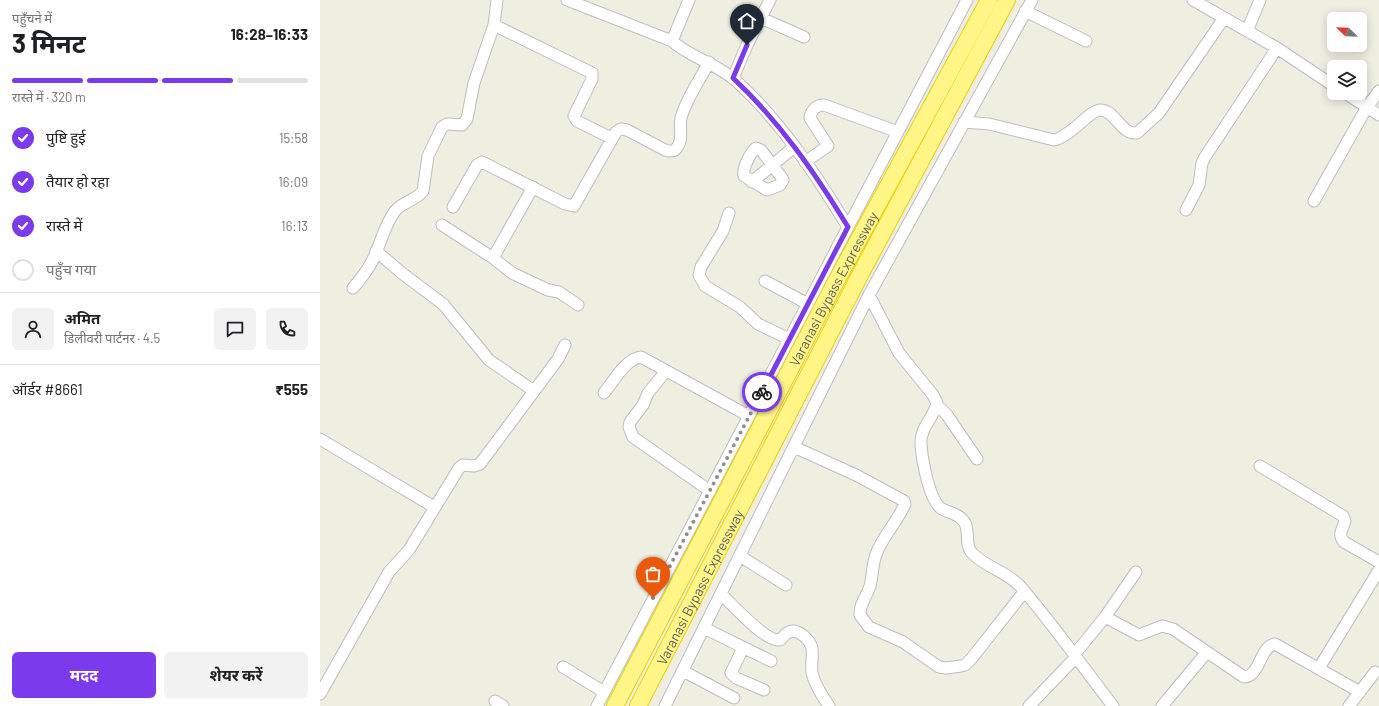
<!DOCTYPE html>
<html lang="hi">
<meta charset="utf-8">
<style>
:root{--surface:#fff;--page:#f2f2f2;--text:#202124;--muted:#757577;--line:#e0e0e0;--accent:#7c3aed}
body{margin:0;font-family:Barlow,"Noto Sans Devanagari",sans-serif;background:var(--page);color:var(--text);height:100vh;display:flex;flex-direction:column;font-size:15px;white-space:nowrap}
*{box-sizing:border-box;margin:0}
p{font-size:13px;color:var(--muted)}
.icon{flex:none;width:22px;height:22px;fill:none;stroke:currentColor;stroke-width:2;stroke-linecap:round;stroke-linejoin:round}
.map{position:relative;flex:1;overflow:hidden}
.side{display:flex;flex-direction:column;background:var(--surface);width:320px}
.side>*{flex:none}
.needle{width:26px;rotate:293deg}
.tools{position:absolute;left:1007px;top:12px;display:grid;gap:8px}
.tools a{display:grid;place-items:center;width:40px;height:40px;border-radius:6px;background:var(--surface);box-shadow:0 2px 10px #0003;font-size:20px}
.pin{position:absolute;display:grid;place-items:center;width:34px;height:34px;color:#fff;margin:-41px -17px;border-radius:50% 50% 50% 0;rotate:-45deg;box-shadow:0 0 4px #0007}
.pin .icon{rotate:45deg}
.courier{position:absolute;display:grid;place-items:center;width:40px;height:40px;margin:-20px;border:3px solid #7c3aed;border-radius:50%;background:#fff;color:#222;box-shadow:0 1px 5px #0007}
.head em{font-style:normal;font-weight:700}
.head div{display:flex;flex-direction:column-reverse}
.head{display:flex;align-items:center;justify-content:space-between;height:68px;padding:0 12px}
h1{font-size:26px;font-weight:700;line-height:30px}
.bar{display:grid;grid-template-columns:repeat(4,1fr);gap:6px 4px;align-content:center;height:48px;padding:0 12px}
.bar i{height:5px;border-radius:3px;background:var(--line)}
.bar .current{background:var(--accent)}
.bar p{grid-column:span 4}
.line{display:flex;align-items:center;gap:10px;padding:0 12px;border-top:1px solid var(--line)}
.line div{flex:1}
.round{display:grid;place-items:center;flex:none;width:42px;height:42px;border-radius:6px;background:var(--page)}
ol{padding:0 12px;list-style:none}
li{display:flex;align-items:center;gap:12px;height:44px}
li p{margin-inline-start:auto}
li .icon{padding:4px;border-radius:50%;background:var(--accent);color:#fff;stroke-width:4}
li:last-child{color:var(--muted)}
li i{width:22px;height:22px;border:2px solid var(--line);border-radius:50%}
.button{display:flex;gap:8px;margin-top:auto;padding:8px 12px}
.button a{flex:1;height:46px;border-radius:6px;background:var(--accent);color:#fff;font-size:16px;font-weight:700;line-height:46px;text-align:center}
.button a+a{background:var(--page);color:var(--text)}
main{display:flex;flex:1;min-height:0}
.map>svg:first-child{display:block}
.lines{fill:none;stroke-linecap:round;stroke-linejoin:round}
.minor-casing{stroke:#bcbdc4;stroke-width:13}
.highway-casing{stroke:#efce00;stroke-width:18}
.minor{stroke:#fff;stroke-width:11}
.highway{stroke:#fff687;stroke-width:16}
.done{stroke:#8e8f90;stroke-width:4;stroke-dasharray:0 7.2}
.route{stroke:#7c3aed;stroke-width:5}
.labels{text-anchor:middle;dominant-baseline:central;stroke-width:3;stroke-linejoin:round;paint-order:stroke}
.street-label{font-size:14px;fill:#5a5c64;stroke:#fff}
</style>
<main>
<section class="side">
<div class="head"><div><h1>3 मिनट</h1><p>पहुँचने में</p></div><em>16:28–16:33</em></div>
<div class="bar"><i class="current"></i><i class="current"></i><i class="current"></i><i></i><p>रास्ते में · 320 m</p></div>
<ol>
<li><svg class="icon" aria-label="check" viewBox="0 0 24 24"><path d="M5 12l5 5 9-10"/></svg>पुष्टि हुई<p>15:58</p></li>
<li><svg class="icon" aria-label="check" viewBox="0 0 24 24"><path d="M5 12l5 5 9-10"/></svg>तैयार हो रहा<p>16:09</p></li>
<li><svg class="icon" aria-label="check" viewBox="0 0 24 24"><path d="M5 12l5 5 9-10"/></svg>रास्ते में<p>16:13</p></li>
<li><i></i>पहुँच गया</li>
</ol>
<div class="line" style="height:72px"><a class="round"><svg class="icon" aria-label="person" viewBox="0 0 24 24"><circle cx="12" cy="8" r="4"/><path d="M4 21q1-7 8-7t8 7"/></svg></a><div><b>अमित</b><p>डिलीवरी पार्टनर · 4.5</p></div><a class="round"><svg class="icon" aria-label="chat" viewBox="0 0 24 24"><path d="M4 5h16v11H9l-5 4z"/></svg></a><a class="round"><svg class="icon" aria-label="phone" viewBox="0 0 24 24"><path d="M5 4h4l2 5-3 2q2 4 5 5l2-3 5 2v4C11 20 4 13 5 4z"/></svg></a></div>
<div class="line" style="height:52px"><div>ऑर्डर #8661</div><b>₹555</b></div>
<div class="button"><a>मदद</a><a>शेयर करें</a></div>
</section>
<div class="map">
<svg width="1059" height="706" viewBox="0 0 1059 706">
<rect width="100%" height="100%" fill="#eeeee1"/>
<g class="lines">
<g class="minor-casing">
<path id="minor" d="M247 0 352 41
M369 0 352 41C368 56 397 64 415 80 461 121 496 175 528 227
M873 0 957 48 1014 86
M705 11 766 41
M441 18 484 37
M174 25 272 73V79L254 116 257 121 291 138
M927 31 940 0
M413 78 427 45 450 0
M1025 93 1059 115
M644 122 669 124 734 140C752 136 770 109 781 110 796 111 801 135 817 133L839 113 904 18
M436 148 441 150 462 178 463 180 460 185 447 190 424 176C422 169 430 153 436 148Z
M485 162 508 146 490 118C491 111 496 105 504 105L578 132
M432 182 474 147
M994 201 1047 107 1059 91
M133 207 157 165 162 162 245 204 254 206 296 132 301 129 307 130 345 150C351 152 355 152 358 146 363 139 359 127 361 118 366 99 380 80 389 62
M866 210 879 185 882 163 885 157 957 48
M409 213 403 231 381 267 379 275 385 286 420 307 438 324 469 339
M122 225 173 258 192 273 228 290 239 292 258 305
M56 251 83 274 123 304 169 360 214 391
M173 258 213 187
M445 281 488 304
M33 288C39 281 45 274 50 265 60 248 63 227 75 211 82 202 95 201 103 191L108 156 122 127 127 124 142 125 147 119 154 83 174 25 177 0
M549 295 579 353 613 395 617 403C614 418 600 427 601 444 602 459 609 501 622 509 630 513 640 514 645 523 650 533 644 546 653 554 667 568 686 571 700 586 733 624 762 666 793 706
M346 371 328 393 323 405 310 422 309 427 313 437 390 491
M284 393C294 381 305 359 321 357L429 416
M616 408 621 409 627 415 657 459
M0 439 114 507
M474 447 536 475 584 501 585 504C577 522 564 535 557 552 552 563 553 575 550 586 547 596 539 605 540 615L549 627 583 642 619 667 626 668 641 666 645 665 652 658 704 592
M940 466 1023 516 1025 521C1023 529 1017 534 1024 542L1059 562
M420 556 466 585
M401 594C412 604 445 642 460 640 463 637 466 633 469 632 478 628 490 640 492 648 493 656 491 665 492 673 495 685 502 696 509 706
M785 617 819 635 842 626 853 629 924 677C941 676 939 647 955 644L1040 692
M384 628 451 661
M423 648 411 673 416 678 444 690
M754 655 785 617 816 572
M243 667 284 692
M999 668 1059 570
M363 671 414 698
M0 694 69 572 89 550 139 468 143 465 154 466 160 464 238 359 245 345
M175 701 183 706
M277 706 647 0
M345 706 549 295 712 0
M709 706 756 657
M842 706 887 652
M1029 706 1055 672"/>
</g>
<g class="highway-casing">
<g id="highway">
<path id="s1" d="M295 706 514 285 669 0"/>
<path id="s2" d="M318 706 540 275 687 0"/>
</g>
</g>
<use href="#minor" class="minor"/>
<use href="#highway" class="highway"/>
</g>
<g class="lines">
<path class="done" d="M333 598 442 392"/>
<path class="route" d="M427 45 413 78C460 122 495 173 528 227L442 392"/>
</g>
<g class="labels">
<g class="street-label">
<text stroke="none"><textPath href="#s1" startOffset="471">Varanasi Bypass Expressway</textPath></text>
<text stroke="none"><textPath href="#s2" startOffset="134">Varanasi Bypass Expressway</textPath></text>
</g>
</g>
</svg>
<div class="tools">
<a><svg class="needle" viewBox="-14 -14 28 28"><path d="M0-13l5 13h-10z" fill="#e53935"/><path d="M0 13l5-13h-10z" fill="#757577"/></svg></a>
<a><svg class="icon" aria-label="layers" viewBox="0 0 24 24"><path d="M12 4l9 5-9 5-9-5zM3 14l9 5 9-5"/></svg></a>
</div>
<div class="pin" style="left:333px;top:598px;background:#ea580c"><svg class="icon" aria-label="bag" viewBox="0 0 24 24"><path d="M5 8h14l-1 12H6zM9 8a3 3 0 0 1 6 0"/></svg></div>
<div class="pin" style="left:427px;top:45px;background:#1f2937"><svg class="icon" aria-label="home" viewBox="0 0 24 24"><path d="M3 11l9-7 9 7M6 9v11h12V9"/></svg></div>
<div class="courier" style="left:442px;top:392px"><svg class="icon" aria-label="bike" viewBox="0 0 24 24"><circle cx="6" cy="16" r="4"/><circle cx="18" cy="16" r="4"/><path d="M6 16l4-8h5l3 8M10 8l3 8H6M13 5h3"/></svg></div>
</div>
</main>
